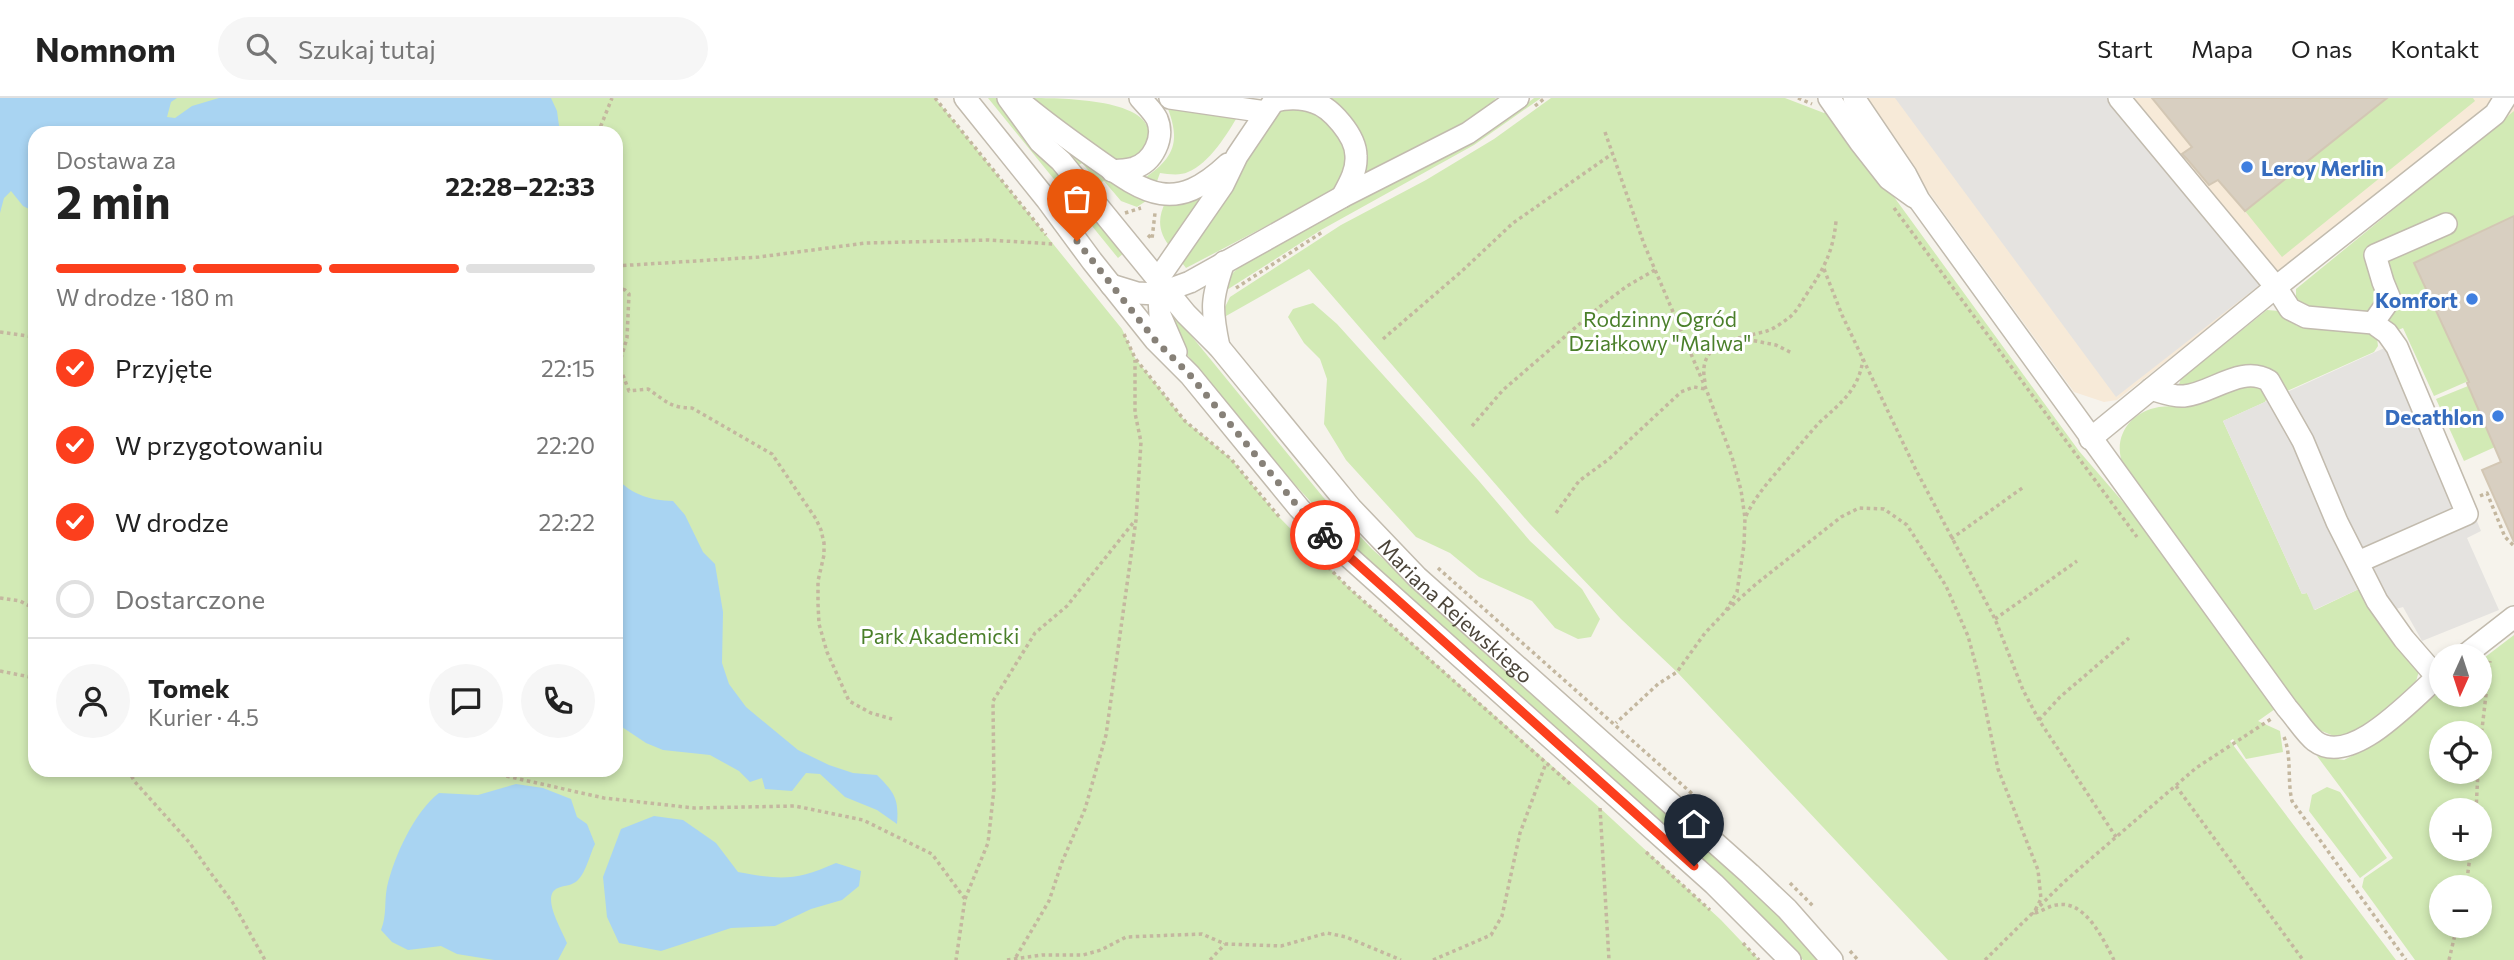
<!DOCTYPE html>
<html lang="pl">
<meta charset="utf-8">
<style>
:root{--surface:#fff;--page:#f6f6f6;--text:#222;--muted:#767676;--line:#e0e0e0;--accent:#fc3f1d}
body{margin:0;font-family:Commissioner,sans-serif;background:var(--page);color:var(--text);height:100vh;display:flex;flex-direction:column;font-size:26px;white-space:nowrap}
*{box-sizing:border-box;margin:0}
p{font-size:23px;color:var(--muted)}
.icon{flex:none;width:38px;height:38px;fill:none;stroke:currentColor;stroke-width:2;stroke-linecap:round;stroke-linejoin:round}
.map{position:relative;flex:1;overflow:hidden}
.sheet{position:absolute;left:28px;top:28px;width:595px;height:651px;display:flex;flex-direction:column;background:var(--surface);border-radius:21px;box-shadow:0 4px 10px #0003}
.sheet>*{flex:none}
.needle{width:46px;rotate:183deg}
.fabs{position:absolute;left:2429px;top:546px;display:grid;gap:14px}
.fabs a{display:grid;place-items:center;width:63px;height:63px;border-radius:50%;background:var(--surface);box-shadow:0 4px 10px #0003;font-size:35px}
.pin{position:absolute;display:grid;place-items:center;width:60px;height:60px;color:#fff;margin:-72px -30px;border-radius:50% 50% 50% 0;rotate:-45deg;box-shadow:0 0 7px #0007}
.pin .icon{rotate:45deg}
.courier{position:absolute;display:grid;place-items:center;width:70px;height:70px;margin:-35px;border:5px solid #fc3f1d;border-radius:50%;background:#fff;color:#222;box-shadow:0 2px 9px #0007}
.headline em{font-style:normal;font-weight:700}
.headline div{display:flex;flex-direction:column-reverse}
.headline{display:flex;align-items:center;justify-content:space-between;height:119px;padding:0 28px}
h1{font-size:46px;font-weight:700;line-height:52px}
.bar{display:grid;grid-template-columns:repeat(4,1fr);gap:10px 7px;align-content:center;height:84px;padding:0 28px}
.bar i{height:9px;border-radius:5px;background:var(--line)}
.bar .selected{background:var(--accent)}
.bar p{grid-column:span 4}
.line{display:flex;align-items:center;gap:18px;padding:0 28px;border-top:2px solid var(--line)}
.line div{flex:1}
.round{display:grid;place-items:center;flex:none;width:74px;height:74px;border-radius:37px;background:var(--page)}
ol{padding:0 28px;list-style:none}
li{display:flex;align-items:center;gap:21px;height:77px}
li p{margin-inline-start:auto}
li .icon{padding:7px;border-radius:50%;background:var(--accent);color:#fff;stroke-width:4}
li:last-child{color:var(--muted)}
li i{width:38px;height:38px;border:4px solid var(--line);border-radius:50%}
header{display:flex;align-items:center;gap:42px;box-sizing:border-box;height:98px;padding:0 35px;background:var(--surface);border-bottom:2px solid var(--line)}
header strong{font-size:33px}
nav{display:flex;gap:38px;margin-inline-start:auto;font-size:24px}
.search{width:490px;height:63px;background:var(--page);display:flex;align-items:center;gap:18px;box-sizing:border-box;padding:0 24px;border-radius:38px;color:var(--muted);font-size:26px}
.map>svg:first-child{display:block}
.commercial{fill:#f7ead8}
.green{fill:#d2eab5;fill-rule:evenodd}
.parking{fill:#e5e3e0}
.water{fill:#a9d4f2}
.building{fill:#d8cfc1;stroke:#d3c7b4;stroke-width:2}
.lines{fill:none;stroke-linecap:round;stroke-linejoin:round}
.minor-casing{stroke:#c2bbae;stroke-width:24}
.path{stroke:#c4b79f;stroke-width:3.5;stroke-dasharray:3.5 3.5;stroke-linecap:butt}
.minor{stroke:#fff;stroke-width:21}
.done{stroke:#878178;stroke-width:7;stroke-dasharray:0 12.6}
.route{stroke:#fc3f1d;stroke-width:9}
.shop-dot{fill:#3f7fe0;stroke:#fff;stroke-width:2.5}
.labels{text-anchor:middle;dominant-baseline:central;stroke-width:6;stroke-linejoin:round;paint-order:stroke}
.shop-label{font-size:21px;font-weight:bold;fill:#366cbe;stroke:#fff;text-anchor:end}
.park-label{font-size:21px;fill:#4a7f2a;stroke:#fff}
.street-label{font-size:21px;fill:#4b4439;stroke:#fff}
</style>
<header>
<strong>Nomnom</strong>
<div class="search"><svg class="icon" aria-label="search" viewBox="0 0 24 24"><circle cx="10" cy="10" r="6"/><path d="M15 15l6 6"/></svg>Szukaj tutaj</div>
<nav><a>Start</a><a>Mapa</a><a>O nas</a><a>Kontakt</a></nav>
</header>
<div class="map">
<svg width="2514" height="862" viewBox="0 0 2514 862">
<rect width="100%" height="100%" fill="#f6f3ec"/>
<path class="commercial" d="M1864 0H2514V24L2309 172 2287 168 2117 302 2104 304 2074 294 1866 8Z"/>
<path class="green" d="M0 0H935L1122 231 1135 260 1185 323 1231 361 1276 416 1349 490 1600 710 1721 822 1759 862H0ZM35 35H616V672H35Z
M988 0H997L1124 155 1118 160Z
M1028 0C1059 0 1159 0 1148 42 1144 59 1129 60 1115 63Z
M1322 0H1496L1489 9 1474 19 1365 76Z
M1534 0H1541L1474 47 1321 132 1222 195C1226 186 1229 178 1236 172 1255 156 1280 146 1301 134 1378 89 1465 57 1534 0Z
M1551 0H1785L1824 15 1830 11 2079 353 2129 411 2275 611 2258 623 2280 633 2283 654 2246 661 2233 641 2230 643 2396 862H1948L1677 574 1621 521 1530 426 1309 171 1226 218 1225 209 1230 199 1341 127 1426 82 1494 41Z
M2387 0H2473L2475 3 2282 159 2245 113Z
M1166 6 1239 16C1228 35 1209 66 1188 74 1180 78 1168 76 1160 75L1156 86 1143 81C1176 59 1181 42 1166 6Z
M1281 10C1326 13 1322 18 1349 52L1346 80 1333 93 1186 170 1179 161Z
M2514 13V263L2434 298 2403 230 2398 232 2392 225 2384 219 2308 210 2296 202V191Z
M1038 27 1149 101 1137 109 1121 103 1104 83 1099 85 1082 65 1077 68Z
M1207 93 1171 150C1158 135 1157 120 1166 103Z
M1313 205 1337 226 1479 383 1530 443 1582 491 1600 521 1591 539 1578 541 1555 530 1532 503 1479 479 1450 455 1416 439 1346 362 1324 326 1327 281 1320 261 1304 245 1288 219 1293 211Z
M2267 212 2279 213 2297 228 2370 235 2377 240 2378 248 2374 254 2285 294 2279 283 2177 291 2181 281Z
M1168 213H1171L1323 399 1372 451 1760 798 1820 862H1803L1728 785 1355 452 1277 367 1185 254Z
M2260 285 2267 300 2265 304 2223 323 2302 496 2307 495 2315 512 2361 490 2419 573 2415 587 2368 628 2346 637 2334 638 2319 632 2311 627 2124 369C2111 341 2129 314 2159 309 2170 307 2181 310 2192 306 2215 298 2236 287 2260 285Z
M2468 288 2495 349 2464 363 2436 301Z
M2514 537V862H2415L2362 789 2364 780 2393 760 2317 658 2344 662 2365 651 2441 593V597H2480V563ZM2441 635H2480V674H2441ZM2441 712H2480V751H2441ZM2441 789H2480V828H2441Z
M2327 689 2340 694 2387 760 2360 780 2309 713 2312 697Z"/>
<path class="parking" d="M1895 0H2108L2261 186 2116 299Z
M2402 242 2481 433 2467 440 2499 512 2422 543 2403 509 2385 514 2361 490 2314 512 2307 495 2302 496 2223 323Z"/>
<path class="water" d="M0 0H177L171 4 167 19 175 20 192 8 219 0H551L557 13 560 35H35V114L23 108 11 93 4 100 0 115Z
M616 380C633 397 649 402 673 403L685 417 703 454 715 466 723 514 722 565 729 586 746 609 798 652 829 667 853 675 877 677C895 695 899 701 897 726L877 712 845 699 820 676 806 675 792 693 765 691 762 680 750 684 739 673 710 657 663 652 646 645 616 625Z
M516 686 543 690 571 701 577 719 587 726 595 746C590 756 586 774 578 782 572 788 565 787 558 790 540 797 562 832 567 845L558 862H494L457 856 441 848 408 852 392 844 381 832C387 817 384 805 387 789 394 759 414 714 439 695L478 697Z
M654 718 683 722 716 745 738 774C781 782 795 783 836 765L861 773 859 788 842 802 811 811 775 828 731 830 661 853 619 845 607 819 603 779 621 731Z"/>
<path class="building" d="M2152 0H2387L2245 113 2218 82 2209 87 2187 61 2182 56 2192 49Z
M2514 118V444L2482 372 2501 364 2467 285 2469 284 2414 165Z"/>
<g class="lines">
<g class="minor-casing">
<g id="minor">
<path d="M965 0 1047 102 1092 163 1155 242 1190 277 1299 410 1330 442 1714 786 1790 862"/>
<path id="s1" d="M1008 0 1040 44 1061 63 1186 216 1219 249 1351 410 1417 479 1750 776 1787 811 1832 862"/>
<path d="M1170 0 1266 14"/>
<path d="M1829 0 1860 44 1889 81 1914 99"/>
<path d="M1854 0 1906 77 1919 102 2287 610C2296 620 2305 635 2315 643 2352 671 2415 597 2441 576"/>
<path d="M2119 0 2276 189 2290 211 2306 219 2373 225 2387 235 2397 249 2467 416 2358 464"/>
<path d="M1017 1C1042 22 1068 41 1095 60 1147 97 1175 116 1228 66"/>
<path d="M1275 3C1286 0 1302 0 1313 4 1331 9 1356 38 1356 58 1357 73 1349 86 1342 99"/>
<path d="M1112 73C1119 72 1127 72 1134 70 1153 64 1165 40 1157 21 1153 13 1146 7 1140 0"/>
<path d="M1111 187 1137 195 1157 196 1190 184 1342 99 1468 35 1518 0"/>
<path d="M2373 225 2390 201 2383 184 2375 157 2446 126"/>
<path d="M1219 249C1211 211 1211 201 1224 164"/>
<path d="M1176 254 1160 217 1158 181 1223 87 1237 58 1276 0"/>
<path d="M2151 291C2161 294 2173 299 2184 298 2211 296 2242 266 2269 283L2303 343 2337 424 2377 503 2404 541 2437 579"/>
<path d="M2090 341 2276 189 2495 16 2505 0"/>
<path d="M2464 558 2514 519"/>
</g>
</g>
<path class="path" d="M935 0 1046 137
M1798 0 1812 6
M1535 8 1545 0
M1605 34 1644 146 1706 291 1732 359 1741 392 1745 420 1744 447 1737 494 1725 514 1705 535 1677 574 1658 586 1616 625
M598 35 612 0
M1894 110 2137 439
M1125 115 1141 110
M1148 137 1152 141 1155 115
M616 168 759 159 866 145 988 142 1054 146
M1824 171 1842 217 1916 372 1995 521 2023 592 2039 622 2116 739
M616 189 625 192 629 196 627 240 619 267 629 293 648 291C666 303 670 310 692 310L772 356 816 421 821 432 824 445V457L818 483V506L819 526 827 554 849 603 871 615 892 621
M1236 190 1324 133
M0 234 35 239
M1124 236 1135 260 1185 323 1231 361 1281 421
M1740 240 1776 247 1792 255
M1383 241 1462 173 1513 125 1612 56
M1705 284C1696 242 1739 241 1767 233 1774 231 1783 224 1790 219 1796 214 1801 205 1806 197 1823 172 1833 155 1836 123
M1472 328 1503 292 1598 210 1627 188 1655 172
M2480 398 2487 395 2505 439 2514 448
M1556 415 1579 383 1609 361 1681 294 1694 289 1705 291
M1746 418C1758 393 1775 377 1792 356 1802 345 1811 333 1821 323 1842 304 1859 291 1863 261
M1951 441 2025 388
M1323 464 1349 490 1570 686
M1438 470 1715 716
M0 500 20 503 35 511
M1727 512 1756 486 1841 419 1859 410 1884 411 1907 427 1946 488 1968 538 1978 575 1998 671 2038 772 2041 801 2033 816
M1995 521 2077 463
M0 573 35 580
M2039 622 2060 599 2129 540
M2284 639C2292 659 2287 682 2292 703L2406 862
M2480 648 2490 563
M128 672 135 684 189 744 210 774 233 805 265 862
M479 672 604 700 694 710 795 708 863 722 932 756 965 801 956 862
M2176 688 2303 862
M1600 710 1609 862
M2476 712 2478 674
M1646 754 1710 812
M1790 785 1814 809
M2466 789 2471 751
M965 801 988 745 994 691 993 603 1035 535 1067 508 1133 425
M2035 815C2042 813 2049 808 2056 807 2085 801 2103 841 2114 862
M1743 845 1759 862
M1850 853 1858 862
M1016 859 1049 803 1062 764 1085 711 1106 637 1136 422 1141 344 1135 315V262
M1007 862 1042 857H1083L1101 852 1126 839 1202 836 1225 846 1281 848 1327 835 1346 839 1401 862
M1210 862 1225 846
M1433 862 1491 837 1502 818 1520 735 1546 665
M1985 862 2064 784 2196 670 2271 621
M2449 862 2457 828"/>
<use href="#minor" class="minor"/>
</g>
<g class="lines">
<path class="done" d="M1077 143 1155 242 1190 277 1299 410 1325 437"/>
<path class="route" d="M1325 437 1694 768"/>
</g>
<g class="shop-dot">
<circle cx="2247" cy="69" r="7"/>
<circle cx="2472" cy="201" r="7"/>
<circle cx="2498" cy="318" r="7"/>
</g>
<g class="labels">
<g class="shop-label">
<text x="2261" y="69" text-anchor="start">Leroy Merlin</text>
<text x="2458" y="201">Komfort</text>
<text x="2484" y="318">Decathlon</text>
</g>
<g class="park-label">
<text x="1660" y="220">Rodzinny Ogród<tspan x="1660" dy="24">Działkowy "Malwa"</tspan></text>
<text x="940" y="537">Park Akademicki</text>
</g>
<g class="street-label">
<text stroke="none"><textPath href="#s1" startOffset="682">Mariana Rejewskiego</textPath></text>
</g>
</g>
</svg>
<div class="fabs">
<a><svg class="needle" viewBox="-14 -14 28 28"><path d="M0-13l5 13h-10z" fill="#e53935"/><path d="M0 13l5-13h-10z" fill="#767676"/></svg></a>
<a><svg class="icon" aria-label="locate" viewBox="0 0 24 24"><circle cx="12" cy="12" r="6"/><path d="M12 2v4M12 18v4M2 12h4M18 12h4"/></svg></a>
<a>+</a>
<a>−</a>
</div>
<div class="pin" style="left:1077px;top:143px;background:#ea580c"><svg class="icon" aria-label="bag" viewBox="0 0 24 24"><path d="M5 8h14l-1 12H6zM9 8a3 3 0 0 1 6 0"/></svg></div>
<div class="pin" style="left:1694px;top:768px;background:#1f2937"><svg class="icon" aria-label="home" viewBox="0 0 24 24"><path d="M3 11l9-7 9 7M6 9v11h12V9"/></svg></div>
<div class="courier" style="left:1325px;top:437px"><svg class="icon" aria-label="bike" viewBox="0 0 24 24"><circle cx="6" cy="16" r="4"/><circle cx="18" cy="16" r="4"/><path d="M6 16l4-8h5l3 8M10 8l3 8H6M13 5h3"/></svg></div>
<section class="sheet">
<div class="headline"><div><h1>2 min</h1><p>Dostawa za</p></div><em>22:28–22:33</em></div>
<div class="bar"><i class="selected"></i><i class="selected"></i><i class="selected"></i><i></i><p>W drodze · 180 m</p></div>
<ol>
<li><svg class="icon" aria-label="check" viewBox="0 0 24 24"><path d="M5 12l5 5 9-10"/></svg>Przyjęte<p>22:15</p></li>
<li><svg class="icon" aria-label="check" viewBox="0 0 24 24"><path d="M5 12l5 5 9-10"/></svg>W przygotowaniu<p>22:20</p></li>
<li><svg class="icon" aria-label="check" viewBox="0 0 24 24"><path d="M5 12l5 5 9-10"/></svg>W drodze<p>22:22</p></li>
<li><i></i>Dostarczone</li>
</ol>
<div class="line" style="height:126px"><a class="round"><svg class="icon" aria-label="person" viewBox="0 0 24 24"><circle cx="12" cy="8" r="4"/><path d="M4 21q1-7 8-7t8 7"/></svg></a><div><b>Tomek</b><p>Kurier · 4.5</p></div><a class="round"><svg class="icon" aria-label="chat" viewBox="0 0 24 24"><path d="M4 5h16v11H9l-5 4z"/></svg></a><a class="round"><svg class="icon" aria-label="phone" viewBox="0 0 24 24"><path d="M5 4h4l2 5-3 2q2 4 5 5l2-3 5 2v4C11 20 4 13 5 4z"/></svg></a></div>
</section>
</div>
